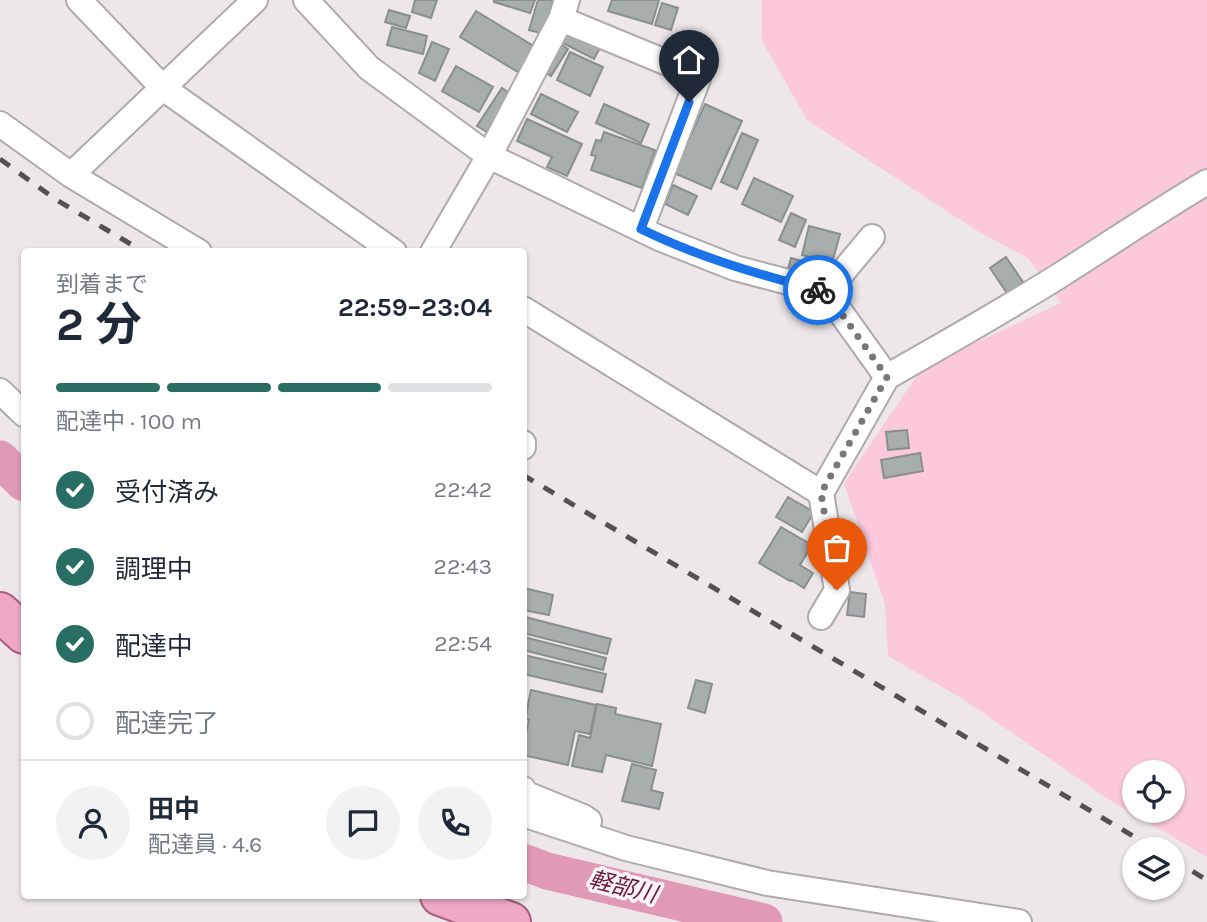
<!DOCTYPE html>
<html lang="ja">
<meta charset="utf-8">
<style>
:root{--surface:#fff;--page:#f2f2f3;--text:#1f2937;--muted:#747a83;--line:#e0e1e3;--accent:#286e64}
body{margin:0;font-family:Karla,"Noto Sans JP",sans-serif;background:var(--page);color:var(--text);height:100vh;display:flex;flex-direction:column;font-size:26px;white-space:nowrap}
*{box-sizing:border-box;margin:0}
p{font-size:23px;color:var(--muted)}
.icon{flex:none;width:38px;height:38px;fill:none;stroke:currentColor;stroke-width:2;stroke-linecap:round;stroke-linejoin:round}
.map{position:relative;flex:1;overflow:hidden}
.drawer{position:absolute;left:21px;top:248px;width:506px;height:651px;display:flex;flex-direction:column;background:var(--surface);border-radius:7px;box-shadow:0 2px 5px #0004}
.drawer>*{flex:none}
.tools{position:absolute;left:1122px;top:760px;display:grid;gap:14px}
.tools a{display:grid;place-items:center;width:63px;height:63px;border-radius:50%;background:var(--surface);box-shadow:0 2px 5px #0004;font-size:35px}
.pin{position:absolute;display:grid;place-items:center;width:60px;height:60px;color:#fff;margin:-72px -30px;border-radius:50% 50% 50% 0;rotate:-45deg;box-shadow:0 0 7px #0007}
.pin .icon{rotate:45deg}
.courier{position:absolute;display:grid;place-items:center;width:70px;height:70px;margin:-35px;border:5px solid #1a73e8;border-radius:50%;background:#fff;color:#222;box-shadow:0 2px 9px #0007}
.overview em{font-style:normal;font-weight:700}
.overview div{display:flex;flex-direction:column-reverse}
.overview{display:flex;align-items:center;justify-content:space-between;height:119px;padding:0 35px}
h1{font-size:46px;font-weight:700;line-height:52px}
.bar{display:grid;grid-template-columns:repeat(4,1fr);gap:10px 7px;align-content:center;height:84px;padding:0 35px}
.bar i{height:9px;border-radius:5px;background:var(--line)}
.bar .active{background:var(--accent)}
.bar p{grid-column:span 4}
.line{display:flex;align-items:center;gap:18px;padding:0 35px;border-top:2px solid var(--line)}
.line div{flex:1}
.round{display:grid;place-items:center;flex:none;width:74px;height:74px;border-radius:37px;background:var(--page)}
ol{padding:0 35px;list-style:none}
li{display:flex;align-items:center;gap:21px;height:77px}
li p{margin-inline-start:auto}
li .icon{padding:7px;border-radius:50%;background:var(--accent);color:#fff;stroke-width:4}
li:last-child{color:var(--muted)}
li i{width:38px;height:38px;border:4px solid var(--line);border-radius:50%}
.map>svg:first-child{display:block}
.green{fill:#fcc9dc;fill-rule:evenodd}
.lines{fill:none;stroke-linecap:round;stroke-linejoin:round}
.river{stroke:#e19ab5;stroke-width:37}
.building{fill:#a8aead;stroke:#898f8e;stroke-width:2}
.minor-casing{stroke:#afaaac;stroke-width:28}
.primary-casing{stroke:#a95c7d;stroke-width:42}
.minor{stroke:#fff;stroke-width:24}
.primary{stroke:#eea8c6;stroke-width:38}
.rail{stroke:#545153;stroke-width:5;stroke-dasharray:12 12;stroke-linecap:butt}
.done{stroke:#7a7778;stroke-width:7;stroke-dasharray:0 12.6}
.route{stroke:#1a73e8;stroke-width:9}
.labels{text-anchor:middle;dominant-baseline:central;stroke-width:7;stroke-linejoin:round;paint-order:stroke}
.water-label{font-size:23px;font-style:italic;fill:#6a1841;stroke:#fbf5f7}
</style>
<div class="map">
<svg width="1207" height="922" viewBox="0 0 1207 922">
<rect width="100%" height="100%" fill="#ede7e9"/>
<path class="green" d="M762 0H1207V857L1108 799 963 699 888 656 885 604 844 483 923 367 1061 303 1028 258 979 232 807 120 762 41ZM1134 772H1172V810H1134Z"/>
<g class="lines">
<path class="river" d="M0 459 24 483
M523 862 547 871 764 922"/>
</g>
<path class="building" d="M415 0H437L431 18 412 12Z
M494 0H535L530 13 494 2Z
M538 0H553L544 34 529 30Z
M612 0H659L652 24 608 11Z
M662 3 678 8 671 30 655 25Z
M389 10 410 16 406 28 385 22Z
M476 11 537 48 521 74 460 37Z
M392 27 427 36 423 54 387 45Z
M566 28 601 46 594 59 559 41Z
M432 42 449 49 435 81 419 73Z
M557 42 568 49 551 76 540 69Z
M570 52 603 67 590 96 557 80Z
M456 66 493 87 479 112 442 91Z
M502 88 517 98 492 135 477 126Z
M541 94 578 112 567 132 531 114Z
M604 104 649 124 641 143 596 123Z
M705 104 742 121 711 189 674 173Z
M527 119 582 144 567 176 547 167 552 157 517 141Z
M604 132 655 150 642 188 591 170 596 156 591 155 596 140 601 141Z
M742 133 758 140 737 189 721 182Z
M754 178 793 196 781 222 742 204Z
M673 185 697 196 688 215 665 204Z
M791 213 806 220 795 247 779 240Z
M809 226 840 234 832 263 802 255Z
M1006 257 1023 282 1007 293 990 268Z
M791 258 808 263 803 278 787 273Z
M907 430 909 448 888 450 886 432Z
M920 453 923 471 884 478 881 460Z
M788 497 814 512 802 532 776 517Z
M781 527 812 545 800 565 813 573 804 588 791 580 790 581 759 563Z
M524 588 553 595 549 615 523 610Z
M850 592 866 594 864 617 847 615Z
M525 617 611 639 607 654 523 633Z
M524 637 606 658 603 670 523 650Z
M524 655 606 674 602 692 523 674Z
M696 680 712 684 705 713 688 708Z
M531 690 596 705 590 734 575 731 568 765 523 755V747L529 720 525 719Z
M597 704 616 708 615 714 661 724 652 766 606 755 602 772 572 766 579 735 590 738Z
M632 764 656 770 651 790 663 793 659 809 622 801Z"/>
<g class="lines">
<g class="minor-casing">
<path id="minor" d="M79 0 163 88 394 252
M306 0 369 68 489 156 659 238 735 268 826 292 887 377 821 493 523 309
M561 19 699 76 641 229
M0 124 71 175 199 252
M71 175 255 0
M433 252 489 156 561 19 567 0
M826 292 872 237
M887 377C946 343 1005 310 1062 274 1111 243 1158 211 1207 182
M0 391 24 414
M523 443V447
M821 493 837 590 821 617
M523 789 526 794 583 817 589 821
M523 814 626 848 767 883 1019 922"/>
</g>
<g class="primary-casing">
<path id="primary" d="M0 612 24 634
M440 896 511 922"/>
</g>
<use href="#minor" class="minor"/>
<use href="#primary" class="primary"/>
<path class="rail" d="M0 159 55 199 144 252
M523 475 1155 849
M1172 859 1207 880"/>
</g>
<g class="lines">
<path class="done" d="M818 290 826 292 887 377 821 493 837 590"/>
<path class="route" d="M689 102 641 229C698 257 757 274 818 290"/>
</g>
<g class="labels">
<g class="water-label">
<text transform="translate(623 887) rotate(14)">軽部川</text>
</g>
</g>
</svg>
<div class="tools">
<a><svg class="icon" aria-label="locate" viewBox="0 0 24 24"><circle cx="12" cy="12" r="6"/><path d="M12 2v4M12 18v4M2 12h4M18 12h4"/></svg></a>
<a><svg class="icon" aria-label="layers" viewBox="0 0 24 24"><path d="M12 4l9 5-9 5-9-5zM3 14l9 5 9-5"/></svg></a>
</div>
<div class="pin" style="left:837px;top:590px;background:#ea580c"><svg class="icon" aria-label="bag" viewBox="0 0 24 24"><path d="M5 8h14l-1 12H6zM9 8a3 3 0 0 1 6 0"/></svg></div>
<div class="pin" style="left:689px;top:102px;background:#1f2937"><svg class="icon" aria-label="home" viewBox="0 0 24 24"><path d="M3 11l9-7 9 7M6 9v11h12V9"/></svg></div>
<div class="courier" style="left:818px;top:290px"><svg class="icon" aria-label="bike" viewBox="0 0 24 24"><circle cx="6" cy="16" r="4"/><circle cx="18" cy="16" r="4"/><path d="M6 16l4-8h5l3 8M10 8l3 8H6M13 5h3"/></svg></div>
<section class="drawer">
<div class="overview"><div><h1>2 分</h1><p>到着まで</p></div><em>22:59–23:04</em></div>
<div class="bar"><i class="active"></i><i class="active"></i><i class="active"></i><i></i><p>配達中 · 100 m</p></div>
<ol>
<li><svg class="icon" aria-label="check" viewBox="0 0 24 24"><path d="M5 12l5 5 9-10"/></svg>受付済み<p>22:42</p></li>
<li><svg class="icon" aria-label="check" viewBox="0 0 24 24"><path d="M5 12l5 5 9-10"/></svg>調理中<p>22:43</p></li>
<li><svg class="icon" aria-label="check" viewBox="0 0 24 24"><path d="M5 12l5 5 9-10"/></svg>配達中<p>22:54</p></li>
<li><i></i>配達完了</li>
</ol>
<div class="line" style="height:126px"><a class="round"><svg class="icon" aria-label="person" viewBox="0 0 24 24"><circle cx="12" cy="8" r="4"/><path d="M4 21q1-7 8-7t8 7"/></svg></a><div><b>田中</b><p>配達員 · 4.6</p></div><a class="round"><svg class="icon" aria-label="chat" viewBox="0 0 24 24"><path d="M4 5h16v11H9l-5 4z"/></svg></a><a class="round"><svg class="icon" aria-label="phone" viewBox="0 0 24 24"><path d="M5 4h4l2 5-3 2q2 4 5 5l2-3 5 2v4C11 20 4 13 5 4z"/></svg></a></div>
</section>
</div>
